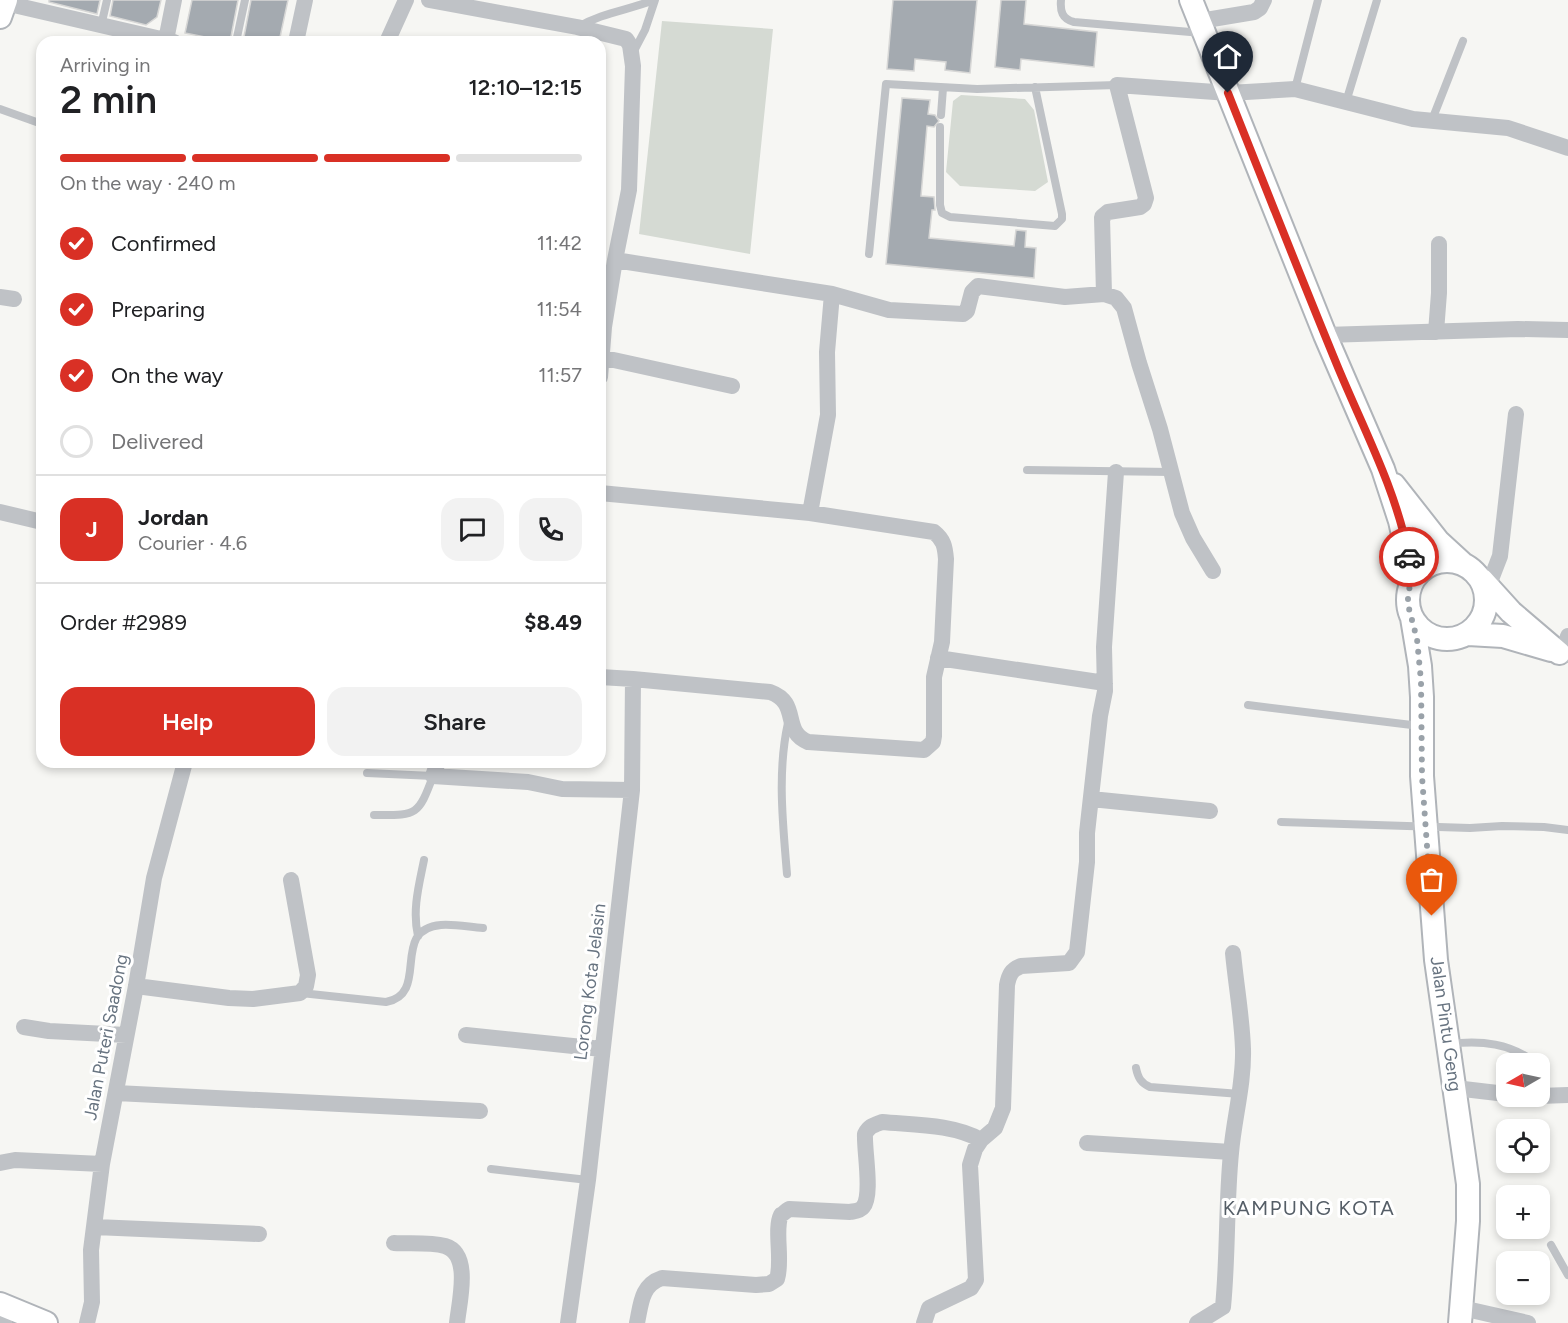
<!DOCTYPE html>
<meta charset="utf-8">
<style>
:root{--surface:#fff;--page:#f2f2f2;--text:#202124;--muted:#757577;--line:#e0e0e0;--accent:#d93025}
body{margin:0;font-family:Figtree,sans-serif;background:var(--page);color:var(--text);height:100vh;display:flex;flex-direction:column;font-size:22px;white-space:nowrap}
*{box-sizing:border-box;margin:0}
p{font-size:20px;color:var(--muted)}
.icon{flex:none;width:33px;height:33px;fill:none;stroke:currentColor;stroke-width:2;stroke-linecap:round;stroke-linejoin:round}
.map{position:relative;flex:1;overflow:hidden}
.details{position:absolute;left:36px;top:36px;width:570px;height:732px;display:flex;flex-direction:column;background:var(--surface);border-radius:18px;box-shadow:0 3px 9px #0003}
.details>*{flex:none}
.needle{width:39px;rotate:261deg}
.buttons{position:absolute;left:1496px;top:1053px;display:grid;gap:12px}
.buttons a{display:grid;place-items:center;width:54px;height:54px;border-radius:12px;background:var(--surface);box-shadow:0 3px 9px #0003;font-size:30px}
.pin{position:absolute;display:grid;place-items:center;width:51px;height:51px;color:#fff;margin:-62px -26px;border-radius:50% 50% 50% 0;rotate:-45deg;box-shadow:0 0 6px #0007}
.pin .icon{rotate:45deg}
.courier{position:absolute;display:grid;place-items:center;width:60px;height:60px;margin:-30px;border:4px solid #d93025;border-radius:50%;background:#fff;color:#222;box-shadow:0 2px 8px #0007}
.summary em{font-style:normal;font-weight:600}
.summary div{display:flex;flex-direction:column-reverse}
.summary{display:flex;align-items:center;justify-content:space-between;height:102px;padding:0 24px}
h1{font-size:39px;font-weight:600;line-height:45px}
.bar{display:grid;grid-template-columns:repeat(4,1fr);gap:9px 6px;align-content:center;height:72px;padding:0 24px}
.bar i{height:8px;border-radius:4px;background:var(--line)}
.bar .active{background:var(--accent)}
.bar p{grid-column:span 4}
.line{display:flex;align-items:center;gap:15px;padding:0 24px;border-top:2px solid var(--line)}
.line div{flex:1}
.round{display:grid;place-items:center;flex:none;width:63px;height:63px;border-radius:18px;background:var(--page)}
ol{padding:0 24px;list-style:none}
li{display:flex;align-items:center;gap:18px;height:66px}
li p{margin-inline-start:auto}
li .icon{padding:6px;border-radius:50%;background:var(--accent);color:#fff;stroke-width:4}
li:last-child{color:var(--muted)}
li i{width:33px;height:33px;border:3px solid var(--line);border-radius:50%}
.primary-button{display:flex;gap:12px;margin-top:auto;padding:12px 24px}
.primary-button a{flex:1;height:69px;border-radius:18px;background:var(--accent);color:#fff;font-size:24px;font-weight:600;line-height:69px;text-align:center}
.primary-button a+a{background:var(--page);color:var(--text)}
.map>svg:first-child{display:block}
.green{fill:#d5dad3}
.building{fill:#a4aab0;stroke:#d7d7d6;stroke-width:1.5}
.lines{fill:none;stroke-linecap:round;stroke-linejoin:round}
.secondary-casing{stroke:#b0b4b9;stroke-width:26}
.lane{stroke:#bfc2c6;stroke-width:8}
.street{stroke:#bfc2c6;stroke-width:16}
.secondary{stroke:#fff;stroke-width:22}
.done{stroke:#9aa2a9;stroke-width:6;stroke-dasharray:0 10.8}
.route{stroke:#d93025;stroke-width:8}
.labels{text-anchor:middle;dominant-baseline:central;stroke-width:6;stroke-linejoin:round;paint-order:stroke}
.street-label{font-size:18px;fill:#687481;stroke:#fff}
.neighbourhood-label{font-size:20px;letter-spacing:1.5px;fill:#555e67;stroke:#fff}
</style>
<div class="map">
<svg width="1568" height="1323" viewBox="0 0 1568 1323">
<rect width="100%" height="100%" fill="#f6f6f3"/>
<path class="green" d="M662 21 773 29 750 254 639 234Z
M961 95 1025 99 1034 110 1048 182 1035 191 960 186 946 172 953 101Z"/>
<path class="building" d="M49 0H100L97 14 49 2Z
M113 0H161L157 17 146 25 110 16Z
M192 0H238L230 42 185 33Z
M251 0H288L279 42H243Z
M893 0H977L970 73 945 70 946 62 915 59 914 71 887 69Z
M1001 0H1026L1024 24 1097 32 1094 67 1021 59 1020 70 995 67Z
M902 98 930 100 928 114 935 115 939 121 934 127 927 126 921 196 934 197 935 210H932L929 238 1014 246 1016 230 1026 231 1025 247 1036 248 1034 278 886 264Z"/>
<g class="lines">
<g class="secondary-casing">
<path id="secondary" d="M1191 0 1325 335 1383 469 1400 521 1413 579
M0 17 6 0
M1394 485 1438 541 1462 563
M1408 600a39 39 0 1 1 78 0a39 39 0 1 1-78 0Z
M1482 580 1511 612 1559 653
M1412 618 1420 666 1422 697V776L1436 960 1468 1184V1221L1460 1323
M1468 634 1503 636 1551 650
M0 1304 46 1323"/>
</g>
<path class="lane" d="M1061 0C1060 11 1062 19 1074 22L1202 33
M101 26 107 0
M578 27C602 13 628 10 654 0
M236 42 245 0
M634 51 645 30 655 0
M1295 89 1318 0
M1346 102 1377 0
M0 109 42 124
M941 115 943 88
M1432 120 1463 41
M940 127V205L942 213 950 217 1055 226 1062 219V214L1035 87
M869 254 886 84 977 89 1117 85
M1027 470 1171 472
M1248 705 1420 726
M367 773 433 776C418 817 416 815 374 815
M1281 822 1470 828 1502 826 1544 827 1568 830
M787 874C783 825 777 772 788 723
M418 936C412 910 419 885 424 860
M301 993 386 1002C431 994 389 929 441 925 455 924 469 927 483 928
M1449 1044C1481 1040 1511 1043 1537 1064
M1136 1068C1138 1078 1141 1083 1150 1087L1240 1094
M491 1169 588 1180
M1551 1245 1568 1275"/>
<path class="street" d="M429 0 577 27 626 39 630 45 633 66 629 190 615 260 604 327 600 377
M5 3 174 42
M1200 21 1254 12 1260 8 1264 0
M166 40 174 0
M296 42 305 0
M387 42 406 0
M615 260 832 294 889 310 963 314 967 311 972 292 978 286 1065 297 1104 294 1116 298 1124 308 1139 363 1160 429 1182 513 1193 538 1213 571
M1104 294 1102 217 1108 212 1140 207 1144 204 1146 198 1117 85 1229 93 1295 89 1413 119 1508 128 1568 148
M0 297 14 299
M1436 332 1439 293V244
M1325 335 1518 329 1568 330
M600 357 732 386
M600 493 810 513 934 532C944 540 945 547 946 559L942 642 934 677V736L933 742 924 750 808 742C781 731 801 703 770 692L633 679
M0 512 42 522
M810 513 828 415 827 352 832 294
M1488 587 1500 556 1516 414
M1564 655 1568 636
M938 658 1105 683
M438 762 433 776 528 782 562 789 632 790
M1091 799 1210 811
M136 986 229 998 253 999 300 993 306 986 308 975 291 880
M24 1027 49 1031 126 1035
M466 1035 602 1049
M1455 1088 1506 1094
M116 1093 480 1111
M1539 1096 1568 1095
M1087 1143 1231 1152
M0 1163 15 1160 102 1164
M95 1227 259 1234
M394 1243C410 1244 430 1242 445 1246 472 1254 459 1302 457 1323
M1462 1308 1528 1323
M4 1323 6 1306
M87 1323 92 1302 91 1250 102 1164 136 986 154 878 185 762
M568 1323 588 1180 632 790 633 679 600 677
M637 1323C641 1304 641 1285 662 1278L756 1285 769 1284 777 1279C783 1261 774 1229 781 1215 782 1215 788 1209 789 1209L850 1212C855 1211 860 1211 863 1207 873 1195 864 1151 865 1134 869 1126 874 1125 882 1122 914 1125 953 1124 981 1140
M924 1323 929 1308 971 1288 976 1280 970 1165 975 1149 981 1140 995 1128 1003 1108 1007 985C1009 975 1011 970 1021 966L1069 963 1077 952 1087 862V833L1100 716 1105 691 1104 647 1116 472
M1197 1323 1223 1307C1228 1256 1226 1204 1231 1153 1234 1118 1244 1084 1243 1049 1242 1017 1236 985 1233 953"/>
<use href="#secondary" class="secondary"/>
</g>
<g class="lines">
<path class="done" d="M1409 557 1413 579 1408 592V605L1417 639 1421 681 1422 776 1432 916"/>
<path class="route" d="M1228 93C1264 184 1300 275 1337 365 1363 428 1396 489 1409 557"/>
</g>
<g class="labels">
<g class="street-label">
<text transform="translate(590 982) rotate(-83)">Lorong Kota Jelasin</text>
<text transform="translate(1446 1024) rotate(82)">Jalan Pintu Geng</text>
<text transform="translate(106 1037) rotate(-79)">Jalan Puteri Saadong</text>
</g>
<g class="neighbourhood-label">
<text x="1309" y="1208">KAMPUNG KOTA</text>
</g>
</g>
</svg>
<div class="buttons">
<a><svg class="needle" viewBox="-14 -14 28 28"><path d="M0-13l5 13h-10z" fill="#e53935"/><path d="M0 13l5-13h-10z" fill="#757577"/></svg></a>
<a><svg class="icon" aria-label="locate" viewBox="0 0 24 24"><circle cx="12" cy="12" r="6"/><path d="M12 2v4M12 18v4M2 12h4M18 12h4"/></svg></a>
<a>+</a>
<a>−</a>
</div>
<div class="pin" style="left:1432px;top:916px;background:#ea580c"><svg class="icon" aria-label="bag" viewBox="0 0 24 24"><path d="M5 8h14l-1 12H6zM9 8a3 3 0 0 1 6 0"/></svg></div>
<div class="pin" style="left:1228px;top:93px;background:#1f2937"><svg class="icon" aria-label="home" viewBox="0 0 24 24"><path d="M3 11l9-7 9 7M6 9v11h12V9"/></svg></div>
<div class="courier" style="left:1409px;top:557px"><svg class="icon" aria-label="car" viewBox="0 0 24 24"><path d="M5 17H2v-5l4-1 3-4h7l3 4 3 1v5h-3M9 17h6M6 11h13"/><circle cx="7" cy="17" r="2"/><circle cx="17" cy="17" r="2"/></svg></div>
<section class="details">
<div class="summary"><div><h1>2 min</h1><p>Arriving in</p></div><em>12:10–12:15</em></div>
<div class="bar"><i class="active"></i><i class="active"></i><i class="active"></i><i></i><p>On the way · 240 m</p></div>
<ol>
<li><svg class="icon" aria-label="check" viewBox="0 0 24 24"><path d="M5 12l5 5 9-10"/></svg>Confirmed<p>11:42</p></li>
<li><svg class="icon" aria-label="check" viewBox="0 0 24 24"><path d="M5 12l5 5 9-10"/></svg>Preparing<p>11:54</p></li>
<li><svg class="icon" aria-label="check" viewBox="0 0 24 24"><path d="M5 12l5 5 9-10"/></svg>On the way<p>11:57</p></li>
<li><i></i>Delivered</li>
</ol>
<div class="line" style="height:108px"><b class="round" style="background:var(--accent);color:#fff">J</b><div><b>Jordan</b><p>Courier · 4.6</p></div><a class="round"><svg class="icon" aria-label="chat" viewBox="0 0 24 24"><path d="M4 5h16v11H9l-5 4z"/></svg></a><a class="round"><svg class="icon" aria-label="phone" viewBox="0 0 24 24"><path d="M5 4h4l2 5-3 2q2 4 5 5l2-3 5 2v4C11 20 4 13 5 4z"/></svg></a></div>
<div class="line" style="height:78px"><div>Order #2989</div><b>$8.49</b></div>
<div class="primary-button"><a>Help</a><a>Share</a></div>
</section>
</div>
